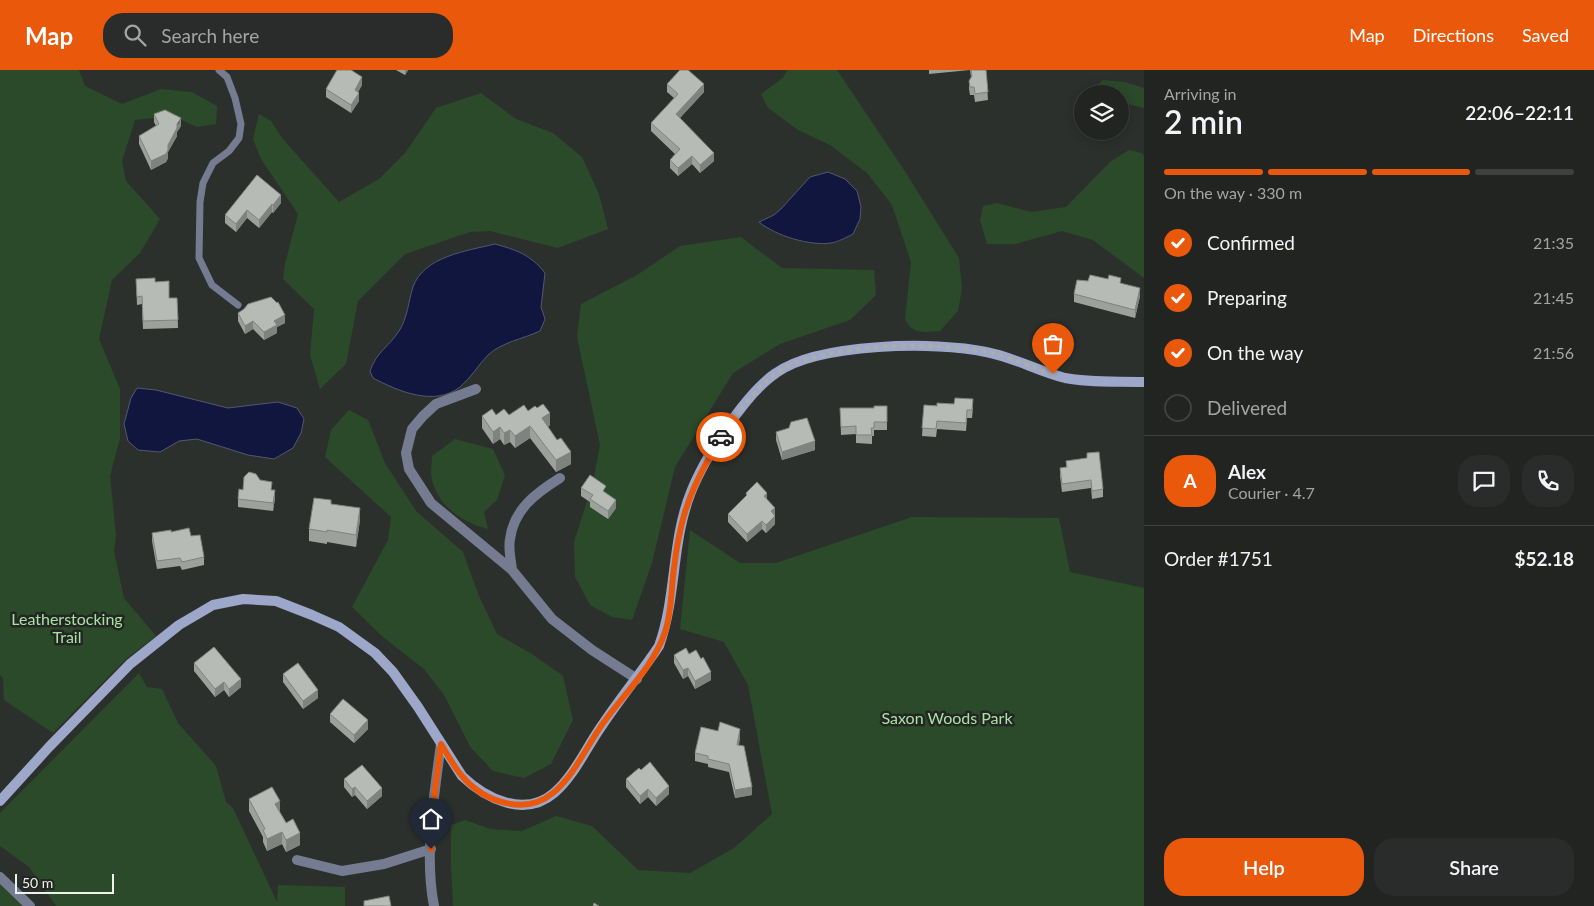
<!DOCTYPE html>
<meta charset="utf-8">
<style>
:root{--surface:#212421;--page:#292c2a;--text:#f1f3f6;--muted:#a2a4a5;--line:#3e413f;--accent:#ea580c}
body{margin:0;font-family:Lato,sans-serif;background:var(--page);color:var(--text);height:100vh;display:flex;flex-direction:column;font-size:19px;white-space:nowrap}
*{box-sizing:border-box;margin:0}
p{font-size:16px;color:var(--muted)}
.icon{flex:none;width:28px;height:28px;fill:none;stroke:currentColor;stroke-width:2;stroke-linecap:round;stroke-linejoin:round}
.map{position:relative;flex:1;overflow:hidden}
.side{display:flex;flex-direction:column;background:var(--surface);width:450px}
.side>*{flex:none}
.controls{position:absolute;left:1074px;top:15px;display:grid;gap:10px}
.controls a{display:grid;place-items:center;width:55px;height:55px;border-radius:50%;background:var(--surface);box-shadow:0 2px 12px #0003,0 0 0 1px var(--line);font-size:25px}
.scale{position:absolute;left:15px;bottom:12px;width:99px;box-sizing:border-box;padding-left:5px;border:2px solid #eef1ee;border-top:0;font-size:14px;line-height:18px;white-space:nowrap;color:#eef1ee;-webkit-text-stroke:4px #232622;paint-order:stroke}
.pin{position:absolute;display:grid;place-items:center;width:42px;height:42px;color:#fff;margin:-51px -21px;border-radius:50% 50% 50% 0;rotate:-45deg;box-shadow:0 0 5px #0007}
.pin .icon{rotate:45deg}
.courier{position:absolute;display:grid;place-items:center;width:50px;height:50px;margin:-25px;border:4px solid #ea580c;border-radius:50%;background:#fff;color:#222;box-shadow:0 1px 6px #0007}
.overview em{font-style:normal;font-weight:600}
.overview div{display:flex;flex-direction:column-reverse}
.overview{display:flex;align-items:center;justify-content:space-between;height:85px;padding:0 20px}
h1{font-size:32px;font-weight:600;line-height:38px}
.bar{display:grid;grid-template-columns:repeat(4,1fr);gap:8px 5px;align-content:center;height:60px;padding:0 20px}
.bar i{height:6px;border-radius:4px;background:var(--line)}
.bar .selected{background:var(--accent)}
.bar p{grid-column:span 4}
.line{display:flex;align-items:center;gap:12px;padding:0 20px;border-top:1px solid var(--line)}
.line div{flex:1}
.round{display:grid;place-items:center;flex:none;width:52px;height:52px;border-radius:20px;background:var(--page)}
ol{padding:0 20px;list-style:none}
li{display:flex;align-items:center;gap:15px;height:55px}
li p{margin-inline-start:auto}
li .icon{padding:5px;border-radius:50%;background:var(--accent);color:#fff;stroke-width:4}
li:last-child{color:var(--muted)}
li i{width:28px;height:28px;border:2px solid var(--line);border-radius:50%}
.action{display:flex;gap:10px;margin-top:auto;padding:10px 20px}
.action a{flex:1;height:58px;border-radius:20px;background:var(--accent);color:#fff;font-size:20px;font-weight:600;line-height:58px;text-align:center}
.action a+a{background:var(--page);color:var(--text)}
header{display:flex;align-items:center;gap:30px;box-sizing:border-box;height:70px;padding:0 25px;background:var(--accent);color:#fff}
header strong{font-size:24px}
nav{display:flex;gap:28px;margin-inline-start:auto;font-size:18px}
.search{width:350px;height:45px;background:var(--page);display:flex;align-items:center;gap:12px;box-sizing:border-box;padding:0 18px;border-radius:20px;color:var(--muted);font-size:19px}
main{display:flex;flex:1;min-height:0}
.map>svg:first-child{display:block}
.green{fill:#2b4a29}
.water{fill:#10163d;stroke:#535872}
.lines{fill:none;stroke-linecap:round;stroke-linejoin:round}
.lane{stroke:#757c91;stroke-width:7}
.street{stroke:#757c91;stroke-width:10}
.secondary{stroke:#9da7c9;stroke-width:10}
.wall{fill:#9da19c}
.shaded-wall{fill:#7f837f}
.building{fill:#b6bbb5;stroke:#7f837f}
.done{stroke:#aaadaa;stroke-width:5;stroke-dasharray:0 9}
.route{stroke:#ea580c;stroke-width:6}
.labels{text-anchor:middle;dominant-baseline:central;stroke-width:5;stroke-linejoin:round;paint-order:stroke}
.park-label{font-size:16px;fill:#a7e2a3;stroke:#232622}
</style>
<header>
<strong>Map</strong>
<div class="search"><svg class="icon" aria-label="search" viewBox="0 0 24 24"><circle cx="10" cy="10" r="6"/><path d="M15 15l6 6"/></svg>Search here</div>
<nav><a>Map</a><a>Directions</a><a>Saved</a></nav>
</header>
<main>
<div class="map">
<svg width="1144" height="836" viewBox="0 0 1144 836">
<rect width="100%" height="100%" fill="#2c302c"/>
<path class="green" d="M0 0H79L85 16 122 34 161 19 192 22 217 36 216 54 197 57 172 46 135 50 122 91 126 111 160 149 140 183 112 210 99 269 120 319V368L110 406 116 465 114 481 124 528 156 566 126 589 53 663 4 630 3 608 0 605Z
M787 0H837L906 103 959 188 962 219 958 241 940 261C925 262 912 265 905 249L911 192 892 135 867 103 830 75 798 60 768 38 761 24 783 8Z
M1103 10 1124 12 1144 18V38L1120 32V24H1092V20Z
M481 23 516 49 553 63 582 87 599 124 608 159 558 178 490 161 470 162 405 184 358 231 346 294 320 319 310 285 314 239 283 209 285 194 298 144 261 89 253 69 259 44 271 51 282 68 339 132 379 109 405 83 436 38Z
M1129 80 1142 83 1144 86V208L1093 170 1062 161 1015 174H987L980 150 983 136 997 133 1031 142 1066 137 1110 92Z
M741 167 782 198 874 200 876 225 850 250 780 274 733 303 675 397 652 493 632 550 612 547 590 535 575 507 574 472 593 412 600 375 577 267 581 234 637 205 680 176Z
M349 340 368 350 385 393 416 441 463 482 479 526 497 564 532 584 563 606 573 650 551 694 524 708 493 701 471 678 444 625 424 599 383 567 352 537 388 470 391 447 325 387 331 360Z
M455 369 493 379 505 405 497 430 484 442 488 459C462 452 439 437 432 410 430 403 432 394 432 386Z
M912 447 1059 448 1070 502 1144 518V836H453L451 796V755L465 750 490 759 522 761 556 746 592 756 638 800 690 803 734 778 772 744 748 615 724 572 680 559 690 460 740 493H776Z
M139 603 147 617 162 619 178 653 216 696 226 732 233 738 277 832 278 815 345 817V836H56L29 797 0 776V743Z
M0 812 25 836H0Z"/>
<path class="water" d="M828 102 845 109 857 121 861 137 860 149 853 164C847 167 838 172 831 173 810 176 776 166 759 152L774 145 781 139 810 107Z
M495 174C516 180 530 184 545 203L541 237 545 249 540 261C523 269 502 272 488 285 478 295 471 308 460 317 434 337 398 321 373 308L370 301C377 281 389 277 399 261 408 247 408 232 413 217 424 186 467 181 495 174Z
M137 318 156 320 228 338 278 332 297 338 304 349 301 363 293 378 274 389 248 385 197 369 179 371 160 382 138 380 128 371 124 354 131 328Z"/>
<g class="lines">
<path class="lane" d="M219 0 227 7 235 28 241 54 239 68 229 81 213 93 203 113 200 132 199 188 212 215 238 235"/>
<path class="street" d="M476 319 436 334 423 346 412 359 406 383 409 399 431 433 512 500 552 549 592 580 637 609
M512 500C511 490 508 478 510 469 514 439 536 423 560 408
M297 790 342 801 384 794 431 779
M0 807 30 836
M434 836C424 785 434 726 441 674"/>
<path class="secondary" d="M0 731 49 677 130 594 179 555 213 535 243 529 276 531 312 545 339 557 375 583 393 602 418 637 462 706C486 729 525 748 554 723 575 705 587 676 603 654 621 627 641 603 659 576 677 526 671 472 691 422 705 387 745 324 776 303 818 273 936 271 986 282 1013 287 1038 301 1065 308 1090 313 1118 311 1144 312"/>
</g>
<path class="wall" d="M396 0H408L405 5Z
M929 0H986L988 30 975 32 974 25H970L969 19V11L971 7 970 0 929 4Z
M667 14 704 22 680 48 714 91 700 103 692 94 678 106 670 98V90L675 84 651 61V53L674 28 667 22Z
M362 15 358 22 359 31 351 43 326 27V19Z
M154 44 181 56 177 62V66L168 82V88L166 92 151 100 139 74V66L156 56 154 52Z
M257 105 281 133 273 143 272 142 259 158 247 148 236 162 225 153V145Z
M136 209 155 212 169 228H177L178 258 143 259 142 234 137 235Z
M1088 211 1121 213 1140 226 1135 248 1074 232V224Z
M238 243 285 253 277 257V263L264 270 253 259 245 264 238 251Z
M924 335 973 337 972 348H967L966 361 937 359 936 367 922 366Z
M887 336V360H874V366H872V374L856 373V364L841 365 840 338H874Z
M528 341 550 355 548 357 571 394 556 402 530 368 515 378 510 372 504 375 500 369 493 374 482 358V346L496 345H509Z
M776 362 815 380 782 390 776 370Z
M1087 383 1103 419V427L1092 429 1091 418 1062 422 1060 406V398H1066V391L1087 388Z
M260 410 272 420 275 428 273 441 238 437V429Z
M581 418 606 423 616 438 608 449 590 437V432L581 426Z
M746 423 767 430 775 445V454L766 463 762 459 747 472 728 452V444L746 427Z
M331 434 360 450 356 477 327 472V474L309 471V459Z
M171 462 191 466 204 487V495L182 500 180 496 157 499 152 471V463Z
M689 584 711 610 695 619 688 606 683 609 674 593V585Z
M194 593 241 617 229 627 224 620 215 627 194 601Z
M283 604 318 628 303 639 283 612Z
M330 644 368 659 354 673 330 652Z
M740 667 739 675 752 725 735 728 729 702 708 697V694L695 691V683Z
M344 709 382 726 367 739 355 725 352 727 344 717Z
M626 709 669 724 656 736 648 727 640 734 626 717Z
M249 729 280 742 300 775 286 782 282 774 267 781 263 772V767L249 741Z"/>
<path class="shaded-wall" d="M405 0H408L405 5Z
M362 7V15L355 28V20Z
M704 14V22L676 52V44Z
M359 23V31L351 43V35Z
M181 48V56L177 62V66L168 82V88L166 92 151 100V91L168 75Z
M714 83V91L700 103V95Z
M692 86V94L678 106V98Z
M281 125V133L273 143V135Z
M272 134V142L259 158V150Z
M247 140V148L236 162V154Z
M1140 218V226L1135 248V240Z
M285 245V253L277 257V263L264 270V262L274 251Z
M253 251V259L245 264V256Z
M550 343V355L542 360V348Z
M530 356V368L515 378V366Z
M500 357V369L493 374V362Z
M510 360V372L504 375V363Z
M815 371V380L782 390V382Z
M571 382V394L556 402V390Z
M275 420V428L273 441V433Z
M767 423V431L764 426Z
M616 430V438L608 449V441Z
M360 438V450L356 477V465Z
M775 438V446L771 441Z
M775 446V454L766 463V455Z
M762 451V459L747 472V464Z
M688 598V606L683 609V600Z
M711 602V610L695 619V611Z
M241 609V617L229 627V619Z
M224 612V620L215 627V619Z
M318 620V628L303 639V631Z
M368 650V659L354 673V665Z
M740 659V667L737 683V675Z
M669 716V724L656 736V728Z
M355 717V725L352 727V719Z
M752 717V725L735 728V720Z
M382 718V726L367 739V731Z
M648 719V727L640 734V726Z
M280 731V743L275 734Z
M282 762V774L267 781V769Z
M300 763V775L286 782V770Z"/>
<path class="building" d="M337 0H351L362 7 355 20 359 23 351 35 326 19Z
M680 0H688L704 14 676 44 714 83 700 95 692 86 678 98 670 90 680 79 651 53 678 24 667 14Z
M971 0H986L988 22 975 24 974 17H970L969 11 972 6Z
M165 40 181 48 177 54V58L168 75V80L166 84 151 91 139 66 159 54 154 44Z
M257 105 281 125 273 135 272 134 259 150 247 140 236 154 225 145Z
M1090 205 1108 209 1109 205 1121 208 1120 213 1140 218 1135 240 1074 224 1077 210 1088 211Z
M155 208V212L169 211V228H177L178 250 143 251 142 226 137 227 136 209Z
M271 227 277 233 278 232 285 245 274 251 277 255 264 262 253 251 245 256 238 243 244 239 248 234Z
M955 328 973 329 972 340H967L966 353 937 351 936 359 922 358 924 335 937 336V333L954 334Z
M543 334 550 343 542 348 557 370 561 368 571 382 556 390 530 356 515 366 510 360 504 363 500 357 493 362 482 346 492 339 496 345 504 339 509 345 524 335 528 341 535 336 537 338Z
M874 336H887V352H874V358H871L872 365H856V356L841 357 840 338H874Z
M807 348 815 371 782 382 776 362 789 358 791 352Z
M1099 382 1103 419 1092 421 1091 410 1062 414 1060 398 1067 397 1066 391 1087 388V383Z
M249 402 256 404 260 410 272 412 271 420H275L273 433 238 429 239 419 243 420 244 407Z
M590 405 606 416 603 421 616 430 608 441 590 429 593 425 581 418Z
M757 412 767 423 764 426 775 438 771 441 775 446 766 455 762 451 747 464 728 444 747 425 746 423Z
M314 428 331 430V434L360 438 356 465 327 460V462L309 459Z
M189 458 191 466 200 465 204 487 182 492 180 488 157 491 152 463 171 460V462Z
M214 577 241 609 229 619 224 612 215 619 194 593Z
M686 578 689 584 696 580 701 589 703 587 711 602 695 611 688 598 683 600 674 585Z
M298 593 318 620 303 631 283 604Z
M343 629 368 650 354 665 330 644Z
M720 652 740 659 737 675 744 676 752 717 735 720 729 694 708 689V686L695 683 701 657 718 661Z
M650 692 669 716 656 728 648 719 640 726 626 709 639 698 641 700Z
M362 695 382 718 367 731 355 717 352 719 344 709Z
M272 717 280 731 275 734 286 753 293 749 300 763 286 770 282 762 267 769 263 760 265 759 249 729Z
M389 826 391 836H364V831Z
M594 833 599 836H593Z"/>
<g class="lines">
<path class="done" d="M721 367C737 345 753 320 775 304 816 273 939 271 988 282 1010 287 1031 297 1053 304"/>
<path class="route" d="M431 779 435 720 441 674C448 685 454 697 462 706 484 732 525 746 553 723 575 705 587 675 604 652 624 624 655 594 665 562 672 541 671 519 674 498 679 456 687 427 708 390 712 383 716 374 721 367"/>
</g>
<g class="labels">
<g class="park-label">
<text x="67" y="548">Leatherstocking<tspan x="67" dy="18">Trail</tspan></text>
<text x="947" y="647">Saxon Woods Park</text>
</g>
</g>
</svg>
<div class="controls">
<a><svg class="icon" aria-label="layers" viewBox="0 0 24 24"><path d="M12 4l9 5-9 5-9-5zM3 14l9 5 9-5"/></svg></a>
</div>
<div class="scale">50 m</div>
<div class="pin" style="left:1053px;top:304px;background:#ea580c"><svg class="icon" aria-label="bag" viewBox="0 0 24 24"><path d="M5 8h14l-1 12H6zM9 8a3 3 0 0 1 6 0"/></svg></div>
<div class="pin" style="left:431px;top:779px;background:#1f2937"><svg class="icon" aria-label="home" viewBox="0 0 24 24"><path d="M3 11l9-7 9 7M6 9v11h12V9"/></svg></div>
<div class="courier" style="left:721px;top:367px"><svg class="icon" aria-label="car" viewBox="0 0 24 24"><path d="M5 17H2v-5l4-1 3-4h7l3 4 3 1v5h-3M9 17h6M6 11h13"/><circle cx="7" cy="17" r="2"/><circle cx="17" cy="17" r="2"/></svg></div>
</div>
<section class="side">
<div class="overview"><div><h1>2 min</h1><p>Arriving in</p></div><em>22:06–22:11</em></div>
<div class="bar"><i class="selected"></i><i class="selected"></i><i class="selected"></i><i></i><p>On the way · 330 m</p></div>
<ol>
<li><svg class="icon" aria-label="check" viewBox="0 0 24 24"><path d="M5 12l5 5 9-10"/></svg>Confirmed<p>21:35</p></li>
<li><svg class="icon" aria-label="check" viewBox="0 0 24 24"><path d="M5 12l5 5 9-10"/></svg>Preparing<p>21:45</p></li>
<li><svg class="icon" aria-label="check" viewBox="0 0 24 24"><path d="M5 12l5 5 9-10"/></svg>On the way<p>21:56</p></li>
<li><i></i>Delivered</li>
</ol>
<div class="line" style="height:90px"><b class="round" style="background:var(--accent);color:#fff">A</b><div><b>Alex</b><p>Courier · 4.7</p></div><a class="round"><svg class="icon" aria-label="chat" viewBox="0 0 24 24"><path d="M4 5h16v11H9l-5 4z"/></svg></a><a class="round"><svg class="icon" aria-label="phone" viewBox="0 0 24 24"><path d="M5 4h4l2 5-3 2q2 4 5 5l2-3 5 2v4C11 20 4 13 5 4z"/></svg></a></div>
<div class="line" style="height:65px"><div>Order #1751</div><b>$52.18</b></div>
<div class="action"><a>Help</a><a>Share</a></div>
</section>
</main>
